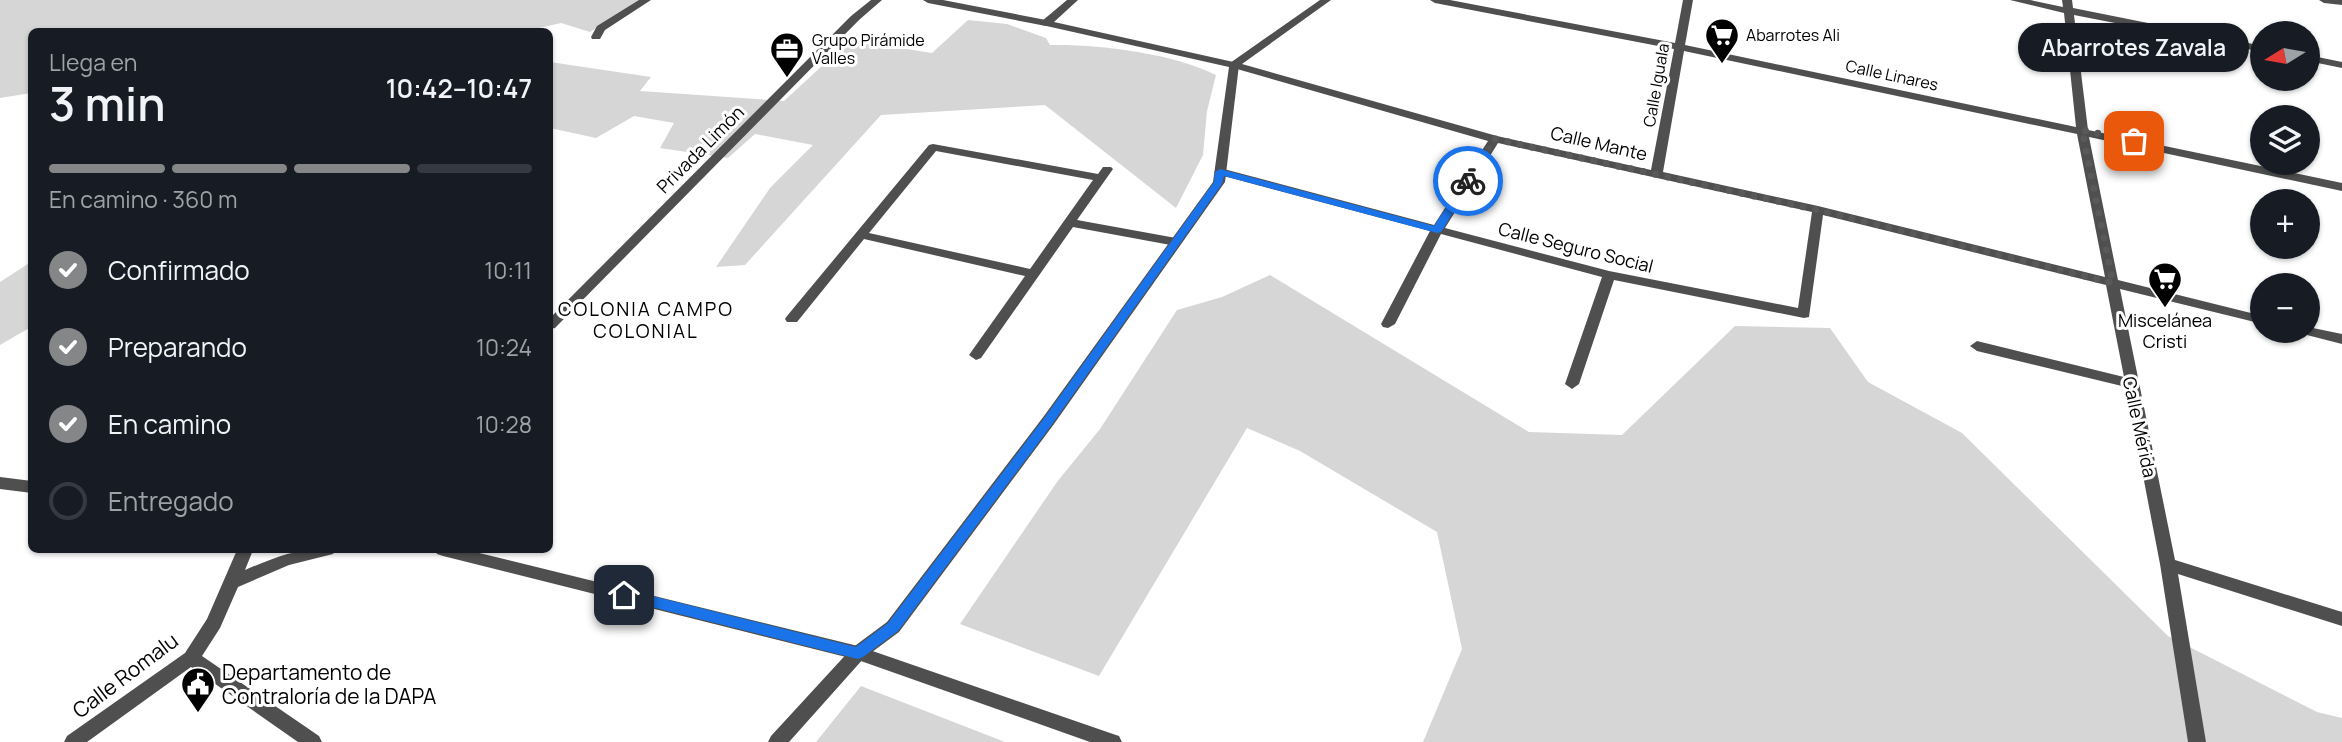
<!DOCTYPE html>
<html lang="es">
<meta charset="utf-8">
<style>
:root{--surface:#171b24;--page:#242831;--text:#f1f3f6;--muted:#9ea1a6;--line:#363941;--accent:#858687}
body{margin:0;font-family:Manrope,sans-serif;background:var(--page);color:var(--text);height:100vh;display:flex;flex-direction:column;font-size:26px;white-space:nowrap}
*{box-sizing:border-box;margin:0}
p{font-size:23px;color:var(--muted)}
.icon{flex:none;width:38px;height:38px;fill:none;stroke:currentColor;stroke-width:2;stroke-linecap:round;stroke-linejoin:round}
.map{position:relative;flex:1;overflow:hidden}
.sheet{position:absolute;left:28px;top:28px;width:525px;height:525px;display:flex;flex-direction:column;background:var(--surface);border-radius:10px;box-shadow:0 2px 5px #0004}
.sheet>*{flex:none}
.needle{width:46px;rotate:259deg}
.controls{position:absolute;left:2250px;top:21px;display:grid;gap:14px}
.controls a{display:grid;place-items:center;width:70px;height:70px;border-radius:50%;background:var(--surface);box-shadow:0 2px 5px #0004;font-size:35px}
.pin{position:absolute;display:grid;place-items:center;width:60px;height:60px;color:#fff;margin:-30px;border-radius:14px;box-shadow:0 4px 10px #0006}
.courier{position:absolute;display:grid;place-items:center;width:70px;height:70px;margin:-35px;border:5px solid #1a73e8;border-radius:50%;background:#fff;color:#222;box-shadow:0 2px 9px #0007}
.bubble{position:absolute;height:49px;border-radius:24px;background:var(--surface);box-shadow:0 2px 5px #0004;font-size:23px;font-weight:600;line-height:49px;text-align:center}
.summary em{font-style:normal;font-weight:600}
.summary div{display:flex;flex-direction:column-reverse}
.summary{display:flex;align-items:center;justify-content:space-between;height:119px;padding:0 21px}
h1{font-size:46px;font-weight:600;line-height:52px}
.bar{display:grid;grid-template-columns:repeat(4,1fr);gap:10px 7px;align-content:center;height:84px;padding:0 21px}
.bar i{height:9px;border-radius:5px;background:var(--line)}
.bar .on{background:var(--accent)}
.bar p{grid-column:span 4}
ol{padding:0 21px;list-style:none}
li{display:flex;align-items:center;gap:21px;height:77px}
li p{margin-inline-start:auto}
li .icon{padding:7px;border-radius:50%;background:var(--accent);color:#fff;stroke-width:4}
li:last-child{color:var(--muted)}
li i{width:38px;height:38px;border:4px solid var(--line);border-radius:50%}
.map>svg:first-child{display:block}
.green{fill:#d6d6d6}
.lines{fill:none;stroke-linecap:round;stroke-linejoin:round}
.minor{fill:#4f4f4f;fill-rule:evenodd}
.tertiary{fill:#4f4f4f;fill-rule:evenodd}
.route{fill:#1a73e8}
.done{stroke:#595959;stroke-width:7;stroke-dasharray:0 12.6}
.labels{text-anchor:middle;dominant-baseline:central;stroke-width:6;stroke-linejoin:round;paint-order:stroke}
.far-poi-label{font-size:16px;fill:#000;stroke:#fff;text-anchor:start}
.far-street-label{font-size:16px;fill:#000;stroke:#fff}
.street-label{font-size:18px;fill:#000;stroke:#fff}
.poi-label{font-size:18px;fill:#000;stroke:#fff}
.neighbourhood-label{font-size:19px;letter-spacing:2px;fill:#000;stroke:#fff}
.near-poi-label{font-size:21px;fill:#000;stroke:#fff;text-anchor:start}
.near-street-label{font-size:21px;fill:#000;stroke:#fff}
</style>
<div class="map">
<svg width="2342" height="742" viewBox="0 0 2342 742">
<rect width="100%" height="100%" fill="#fff"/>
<path class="green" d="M0 0H643L590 32 561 23 539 28 537 32H32L31 93 0 98Z
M968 20 1007 24 1046 38 1050 45C1098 44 1172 53 1216 75L1207 111 1203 155 1176 208 1045 105 881 115 745 265 716 267 770 188 813 145 755 134 728 158 660 148 674 123 634 116 596 138 550 128V62L651 77 640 91 784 101 850 40 932 53Z
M31 262V327L0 345V282Z
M1270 275 1529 432 1622 435 1735 326 1830 328 1868 382 1962 433 2168 636 2317 712 2342 718V742H1423L1462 649 1437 532 1300 451 1247 428 1099 676 960 624 1057 482 1100 429 1177 310 1222 297Z
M861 686 1005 742H816Z"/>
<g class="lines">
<path class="minor" d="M639 0H651L605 30 600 39H592L591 37 597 26Z
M871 0H882L859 20 555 328 550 329V318L851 16Z
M923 0H943L1046 20 1051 23 1046 26 928 3Z
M1320 0H1331L1242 64 1497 136 1651 170 1674 49 1435 3 1430 0H1450L1675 43 1683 0H1693L1685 45 2076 127 2064 13 2010 0H2030L2063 7 2062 0H2072L2073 8 2263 46V52L2074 15 2088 130 2342 183V191L2089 137 2118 280 2263 316V324L2120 289 2175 560 2342 612V626L2178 574 2206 742H2188L2160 564 2126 387 1977 351 1970 346 1977 341 2124 377 2106 285 1823 215 1809 317 1804 318 1614 280 1579 384 1572 389 1565 384 1602 277 1441 234 1395 324 1388 328 1383 327 1381 324 1430 231 1216 174 1214 172 1220 168 1434 225 1488 141 1230 67V63ZM1684 51 2077 134 2105 277 1818 206 1663 172ZM1498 143 1812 212 1798 308 1609 271 1445 228Z
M2319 0H2342V5L2324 3Z
M2308 55 2342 62V68L2308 61Z
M933 144 1098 174 1103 167H1111L1113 169 1077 220 1176 238 1182 242 1176 246 1073 227 981 358 976 360 969 355 1025 276 864 239 797 322H787L785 319 787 316 929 145ZM936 151 1093 180 1030 269 869 233Z
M2308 327 2342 334V344L2303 334 2301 331H2308Z
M0 477 32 481V493L0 489Z
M237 550H253L245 570C278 556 299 547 335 550L333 554 289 565 238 587 220 628 202 656 319 736 322 742H298L191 667 87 742H64L67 736 185 653 207 619Z
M435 550H467L858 646 1113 734 1119 736 1122 742H1090L858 660 443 556 437 554Z"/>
<path class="tertiary" d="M1067 0H1078L1054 22 1238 63 1239 65 1225 182 1054 424 899 632 864 658 789 742H768L771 736 852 648 887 622 1044 416 1213 182 1229 67 1042 25V21Z"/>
</g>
<path class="route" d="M1220 169 1434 226 1465 179 1473 181 1441 232 1437 233 1224 176 1222 184 1053 423 898 631 863 657 858 659 620 599V591L624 589 856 647 888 623 1045 417 1214 182 1215 172Z"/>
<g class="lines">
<path class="done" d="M1468 181 1495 139 1818 210 2113 283 2082 130 2134 141"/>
</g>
<defs>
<g id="supermarket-pin" transform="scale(1.75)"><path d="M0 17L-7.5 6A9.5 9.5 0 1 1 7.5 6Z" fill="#000" stroke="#fff"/><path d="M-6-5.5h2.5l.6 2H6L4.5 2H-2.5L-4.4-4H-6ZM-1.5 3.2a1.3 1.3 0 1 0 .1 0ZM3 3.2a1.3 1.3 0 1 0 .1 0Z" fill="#fff"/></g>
<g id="office-pin" transform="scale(1.75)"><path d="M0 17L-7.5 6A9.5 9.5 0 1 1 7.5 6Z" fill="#000" stroke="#fff"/><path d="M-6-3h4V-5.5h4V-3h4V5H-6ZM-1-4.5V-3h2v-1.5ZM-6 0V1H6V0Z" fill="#fff"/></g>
<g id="civic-pin" transform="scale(1.75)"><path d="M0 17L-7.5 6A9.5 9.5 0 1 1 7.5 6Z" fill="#000" stroke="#fff"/><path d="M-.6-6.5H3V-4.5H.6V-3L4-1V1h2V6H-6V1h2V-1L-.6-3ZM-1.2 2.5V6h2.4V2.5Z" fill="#fff"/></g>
</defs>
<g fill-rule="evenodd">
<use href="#supermarket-pin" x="1722" y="35"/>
<use href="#office-pin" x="787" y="49"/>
<use href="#supermarket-pin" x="2165" y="279"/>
<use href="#civic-pin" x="198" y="684"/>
</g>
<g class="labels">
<g class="far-poi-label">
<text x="1746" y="35">Abarrotes Ali</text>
<text x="812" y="40">Grupo Pirámide<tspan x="812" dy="18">Valles</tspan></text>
</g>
<g class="far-street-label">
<text transform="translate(1892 75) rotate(12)">Calle Linares</text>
<text transform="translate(1656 85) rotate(-80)">Calle Iguala</text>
</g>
<g class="street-label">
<text transform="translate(1599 143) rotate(13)">Calle Mante</text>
<text transform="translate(700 149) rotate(-45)">Privada Limón</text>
<text transform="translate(1576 247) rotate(14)">Calle Seguro Social</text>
<text transform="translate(2140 427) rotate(78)">Calle Mérida</text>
</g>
<g class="poi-label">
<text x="2165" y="320">Miscelánea<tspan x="2165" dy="21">Cristi</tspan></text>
</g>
<g class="neighbourhood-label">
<text x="646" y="309">COLONIA CAMPO<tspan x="646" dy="22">COLONIAL</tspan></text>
</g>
<g class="near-poi-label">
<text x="222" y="672">Departamento de<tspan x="222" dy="24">Contraloría de la DAPA</tspan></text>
</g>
<g class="near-street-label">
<text transform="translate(125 675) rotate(-37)">Calle Romalu</text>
</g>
</g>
</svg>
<div class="controls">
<a><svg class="needle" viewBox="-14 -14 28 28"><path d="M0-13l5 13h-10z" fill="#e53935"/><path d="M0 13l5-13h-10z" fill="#9ea1a6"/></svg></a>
<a><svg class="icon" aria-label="layers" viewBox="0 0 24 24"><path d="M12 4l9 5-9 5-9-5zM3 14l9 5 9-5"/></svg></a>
<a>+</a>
<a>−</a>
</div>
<div class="pin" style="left:2134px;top:141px;background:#ea580c"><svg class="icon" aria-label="bag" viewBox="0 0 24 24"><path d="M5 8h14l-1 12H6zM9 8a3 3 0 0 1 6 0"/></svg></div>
<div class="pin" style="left:624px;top:595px;background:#1f2937"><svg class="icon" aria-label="home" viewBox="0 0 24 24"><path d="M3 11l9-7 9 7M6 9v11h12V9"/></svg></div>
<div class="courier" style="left:1468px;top:181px"><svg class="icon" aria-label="bike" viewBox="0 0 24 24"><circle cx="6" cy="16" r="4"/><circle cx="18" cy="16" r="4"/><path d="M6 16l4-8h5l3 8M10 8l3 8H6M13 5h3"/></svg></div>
<div class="bubble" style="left:2018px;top:23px;width:231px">Abarrotes Zavala</div>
<section class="sheet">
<div class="summary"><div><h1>3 min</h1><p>Llega en</p></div><em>10:42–10:47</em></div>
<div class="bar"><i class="on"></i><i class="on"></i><i class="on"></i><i></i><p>En camino · 360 m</p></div>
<ol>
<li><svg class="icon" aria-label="check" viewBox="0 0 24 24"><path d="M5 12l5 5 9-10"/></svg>Confirmado<p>10:11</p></li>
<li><svg class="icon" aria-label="check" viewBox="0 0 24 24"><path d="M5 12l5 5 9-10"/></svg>Preparando<p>10:24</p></li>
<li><svg class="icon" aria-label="check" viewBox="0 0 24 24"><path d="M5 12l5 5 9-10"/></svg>En camino<p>10:28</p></li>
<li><i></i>Entregado</li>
</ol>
</section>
</div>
